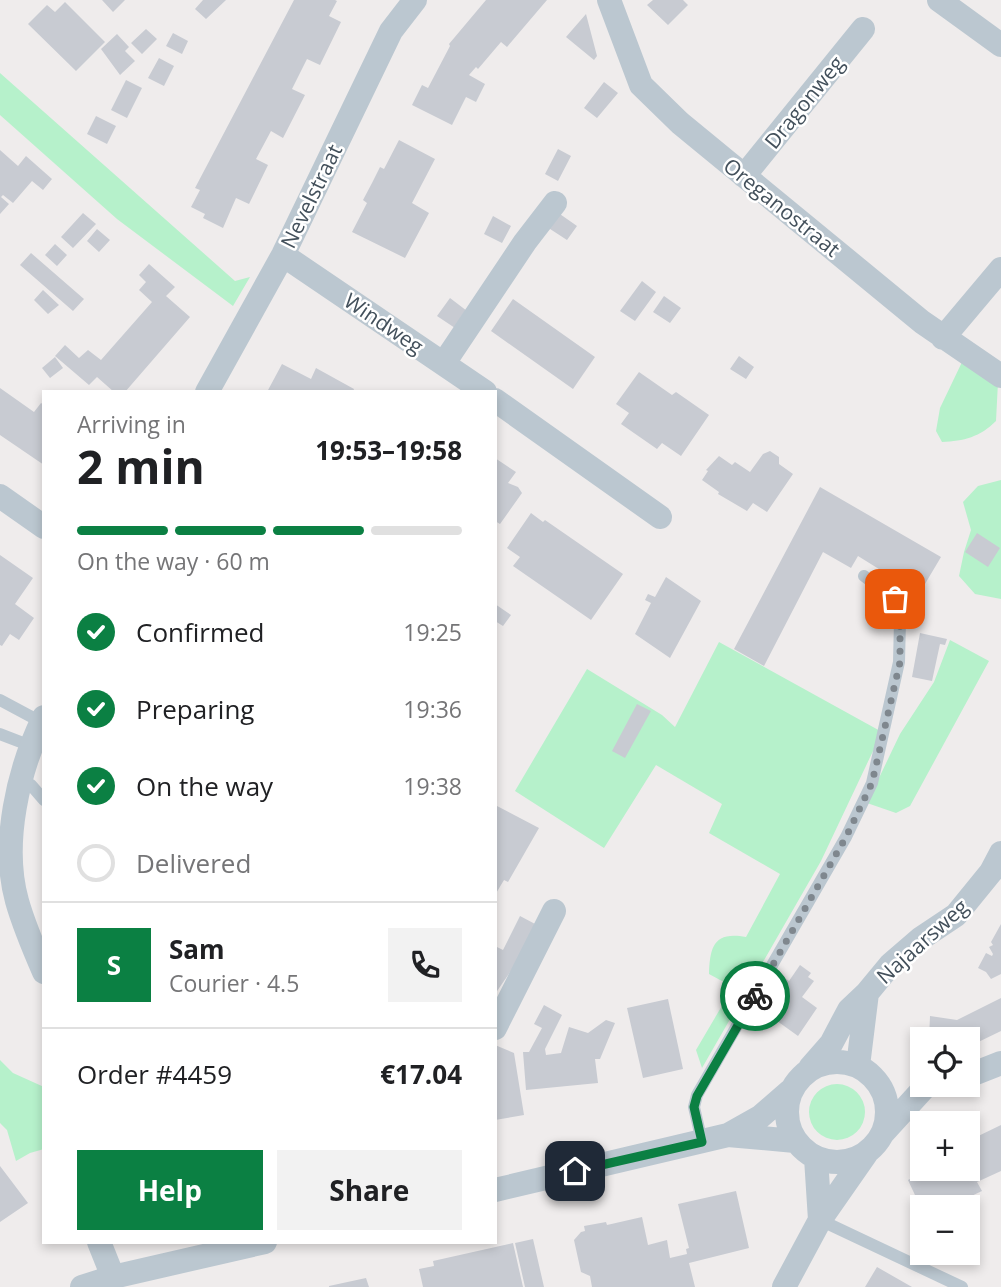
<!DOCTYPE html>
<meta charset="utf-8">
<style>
:root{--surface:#fff;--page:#f2f2f2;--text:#202124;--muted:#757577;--line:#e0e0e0;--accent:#0b8043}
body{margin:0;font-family:"Open Sans",sans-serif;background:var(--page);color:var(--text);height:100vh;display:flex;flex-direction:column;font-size:26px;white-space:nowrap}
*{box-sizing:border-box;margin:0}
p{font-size:23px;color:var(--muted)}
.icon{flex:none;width:38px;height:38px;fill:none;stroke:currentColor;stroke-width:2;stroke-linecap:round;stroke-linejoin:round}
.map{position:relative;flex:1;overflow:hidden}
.sheet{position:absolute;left:42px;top:390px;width:455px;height:854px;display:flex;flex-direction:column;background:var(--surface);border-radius:0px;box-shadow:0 4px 10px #0003}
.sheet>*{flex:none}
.tools{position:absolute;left:910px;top:1027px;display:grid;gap:14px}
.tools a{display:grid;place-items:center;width:70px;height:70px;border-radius:0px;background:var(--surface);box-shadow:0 4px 10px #0003;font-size:35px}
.pin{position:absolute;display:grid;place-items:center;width:60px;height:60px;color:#fff;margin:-30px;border-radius:14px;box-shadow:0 4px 10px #0006}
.courier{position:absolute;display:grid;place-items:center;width:70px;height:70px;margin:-35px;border:5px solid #0b8043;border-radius:50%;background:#fff;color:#222;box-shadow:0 2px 9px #0007}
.overview em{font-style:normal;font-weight:700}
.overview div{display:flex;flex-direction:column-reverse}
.overview{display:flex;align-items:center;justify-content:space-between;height:119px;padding:0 35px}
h1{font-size:46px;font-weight:700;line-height:52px}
.bar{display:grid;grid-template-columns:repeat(4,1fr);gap:10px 7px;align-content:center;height:84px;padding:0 35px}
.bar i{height:9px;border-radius:5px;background:var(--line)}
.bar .current{background:var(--accent)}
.bar p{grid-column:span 4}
.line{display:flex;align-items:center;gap:18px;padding:0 35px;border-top:2px solid var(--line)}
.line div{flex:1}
.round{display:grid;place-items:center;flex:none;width:74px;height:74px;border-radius:0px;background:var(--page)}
ol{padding:0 35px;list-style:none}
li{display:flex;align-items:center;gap:21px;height:77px}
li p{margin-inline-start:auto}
li .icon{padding:7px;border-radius:50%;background:var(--accent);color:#fff;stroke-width:4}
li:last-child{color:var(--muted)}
li i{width:38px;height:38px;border:4px solid var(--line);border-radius:50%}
.primary-button{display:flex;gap:14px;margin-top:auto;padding:14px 35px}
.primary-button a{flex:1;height:80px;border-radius:0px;background:var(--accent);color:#fff;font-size:28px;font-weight:700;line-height:80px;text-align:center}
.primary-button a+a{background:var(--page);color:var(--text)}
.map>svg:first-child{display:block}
.green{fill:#b6f1cb}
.building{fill:#c8cbd2}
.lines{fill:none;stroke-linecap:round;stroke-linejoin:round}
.service{stroke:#bbc7d0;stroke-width:12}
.minor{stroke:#bbc7d0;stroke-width:24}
.done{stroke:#7f878e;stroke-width:7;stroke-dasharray:0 12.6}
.route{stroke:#0b8043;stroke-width:9}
.labels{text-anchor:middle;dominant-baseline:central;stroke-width:5;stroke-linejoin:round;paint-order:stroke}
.street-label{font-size:21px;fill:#43505b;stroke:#fff}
</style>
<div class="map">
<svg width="1001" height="1287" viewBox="0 0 1001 1287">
<rect width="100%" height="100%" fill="#efecec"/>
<path class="green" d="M0 73 235 281 250 277 233 306 117 219 0 115Z
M963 360 998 382 996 421C980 437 964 441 942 442L936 431 940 408Z
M1001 480V599L975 594 959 576 964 552 971 530 963 502 978 486Z
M950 640 989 661 910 806 896 813 867 803 900 734 934 682Z
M719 642 882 732 821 861 702 1068 696 1050 733 987 709 974C710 948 713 931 746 937L780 874 709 833 722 804 656 765 604 848 515 791 587 669 662 715 675 727Z
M0 1060 13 1073 44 1087V1149L30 1153 16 1161 7 1130 0 1123Z
M809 1112a28 28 0 1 1 56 0a28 28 0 1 1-56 0Z"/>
<path class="building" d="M102 0H125L113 12Z
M203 0H226L206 19 195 9Z
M294 0H335L337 1 329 16 341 22 320 65 307 59 292 89 305 95 283 138 271 131 256 159 268 165 249 204 236 198 223 228 203 218 205 214 191 207 200 190 195 188Z
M486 0H547L507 47 501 42 478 69 476 67 469 75 485 84 476 102 466 97 452 125 412 105 422 85 428 88 450 46 449 44Z
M653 0H683L688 5 668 25 647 5Z
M65 2 105 42 76 71 28 24 47 5 55 12Z
M586 14 597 56 594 60 566 37Z
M146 29 157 39 142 54 131 43Z
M173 33 188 41 182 54 166 46Z
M117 34 129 47 125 51 135 61 120 75 101 49Z
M159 58 174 66 164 86 148 78Z
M126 80 142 88 127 118 111 110Z
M604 82 618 93 597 118 584 108Z
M96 116 116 126 107 144 87 134Z
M399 140 435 159 412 203 429 213 405 258 352 232 367 203 363 200 372 183 380 167 384 169Z
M558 149 571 156 558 181 545 174Z
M0 150 18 166 26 156 52 179 43 190 32 181 13 203 3 195 1 197 9 204 0 214Z
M557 212 577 226 567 240 547 227Z
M83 213 96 224 73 248 61 237Z
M493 216 511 226 502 243 484 234Z
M97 229 110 240 99 252 87 241Z
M55 244 67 255 57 266 45 255Z
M31 253 84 299 73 311 20 265Z
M149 264 175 287 166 296 190 317 125 392H114L97 377 89 385 55 356 65 345 79 358 88 350 101 360 152 302 139 290 146 282 139 275Z
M642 281 656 292 635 321 620 311Z
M43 290 59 305 48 314 34 300Z
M664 296 681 308 670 323 653 312Z
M450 298 467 311 455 328 437 316Z
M513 299 595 357 573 389 491 331Z
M739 356 754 367 746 379 730 369Z
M55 357 63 368 50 378 42 368Z
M282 364 311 379 316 368 354 389 353 392 326 390 267 392Z
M639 372 672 395 676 392 709 415 681 456 662 443 657 449 621 424 629 413 616 404Z
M0 388 34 412 41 403 44 405V465L0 435Z
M770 451 779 457V464L793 474 767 512 753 503 747 511 718 494 719 492 702 480 708 471 706 470 719 456 732 465 735 462 750 472 763 454Z
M495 458 516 472 508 483 518 487 522 493 500 524 495 521Z
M820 487 941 557 919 594 858 556 851 568 823 552 764 666 734 649Z
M531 513 543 522 545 520 623 574 591 620 513 566 520 557 507 548Z
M977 533 1000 548 988 567 965 552Z
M0 555 33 578 15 604 34 618 19 640 10 634 2 646 0 645Z
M666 577 701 601 670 658 635 634 651 603 645 600 648 594 655 597Z
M495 604 511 615 503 626 495 621Z
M920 633 947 639 945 645 940 644 932 681 912 677Z
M637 704 651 711 625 758 612 751Z
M497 806 539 828 508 882 504 880 495 895Z
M520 916 537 925 517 962 495 994V946L503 950Z
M1001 924V974L991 979 986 972 978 968 986 953 992 956 993 954 989 947 993 945 991 942Z
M800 965 811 973 808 977 814 981 802 997 817 1008 798 1036 759 1008 776 972 789 981Z
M1001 998V1031L968 1047V1040H929L930 1016 957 1020Z
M668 999 683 1069 643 1078 627 1008Z
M544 1005 562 1015 545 1049 546 1055 561 1053 569 1027 588 1033 606 1020 615 1023 600 1059H595L598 1083 526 1090 523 1052H529L542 1028 534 1024Z
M495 1045 514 1053 524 1115 495 1120Z
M1001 1125V1171L977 1182 982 1191 946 1208H921L908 1180 930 1169H968V1141Z
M0 1166 28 1203 0 1222Z
M736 1191 749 1248 689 1263 695 1287H592L590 1276 581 1272 574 1240 581 1232 585 1231 584 1226 606 1222 607 1225 642 1217 648 1245 667 1240 670 1258 687 1254 686 1249 689 1248 678 1204Z
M533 1239 544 1287H525L515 1243Z
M513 1243 523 1287H423L419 1269 434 1266 433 1261Z
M877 1267 912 1287H865Z
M366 1278 369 1287H329V1286Z"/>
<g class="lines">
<path class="service" d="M0 700 43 723
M0 734 31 746
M21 783 31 785 44 800
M702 1142 694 1107 697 1095 846 837 872 783 899 662 900 621 895 599 864 576
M820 1220 962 1287"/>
<path class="minor" d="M609 0 641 85 680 123 922 322 1001 376
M939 0 1001 45
M744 176 863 29
M283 255 485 392
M943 338 1001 269
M444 363 525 242 555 203
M207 392 283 255 391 31 415 0
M495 400 660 517
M0 496 44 527
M44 717C18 770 1 844 17 901 24 926 34 949 44 972
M495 1028 554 911
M787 1112a50 50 0 1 1 100 0a50 50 0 1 1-100 0Z
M858 1066 867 993
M810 1068 831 1044 849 1010 867 993 891 964 920 939 956 915 991 872 1001 853
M968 1076 1001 1063
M883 1133 924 1088
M728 1135 795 1141
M816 1158 820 1220
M495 1190 728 1135 760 1117 790 1091
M99 1242 113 1277
M82 1287 113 1277 265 1242
M784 1287 820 1220 866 1154"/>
</g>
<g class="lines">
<path class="done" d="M755 996 846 837 872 783 900 662V621L895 599"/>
<path class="route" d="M575 1171 702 1142 694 1107 697 1096 755 996"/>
</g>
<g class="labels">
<g class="street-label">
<text transform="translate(804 102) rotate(-51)">Dragonweg</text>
<text transform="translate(311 196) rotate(-64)">Nevelstraat</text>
<text transform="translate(782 207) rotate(39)">Oreganostraat</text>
<text transform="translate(384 323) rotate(34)">Windweg</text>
<text transform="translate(922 941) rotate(-42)">Najaarsweg</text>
</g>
</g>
</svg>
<div class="tools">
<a><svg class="icon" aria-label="locate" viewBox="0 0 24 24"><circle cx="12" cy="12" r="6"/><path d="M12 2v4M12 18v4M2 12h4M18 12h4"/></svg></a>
<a>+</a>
<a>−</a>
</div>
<div class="pin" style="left:895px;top:599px;background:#ea580c"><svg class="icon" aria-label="bag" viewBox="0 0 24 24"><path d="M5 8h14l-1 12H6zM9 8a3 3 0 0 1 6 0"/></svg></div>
<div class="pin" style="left:575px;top:1171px;background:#1f2937"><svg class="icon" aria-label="home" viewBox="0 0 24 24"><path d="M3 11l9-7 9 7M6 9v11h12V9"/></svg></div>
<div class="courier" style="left:755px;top:996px"><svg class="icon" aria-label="bike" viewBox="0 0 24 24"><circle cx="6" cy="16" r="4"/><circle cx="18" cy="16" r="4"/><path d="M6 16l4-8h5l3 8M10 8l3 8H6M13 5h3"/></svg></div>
<section class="sheet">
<div class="overview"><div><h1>2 min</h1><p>Arriving in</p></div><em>19:53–19:58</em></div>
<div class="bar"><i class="current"></i><i class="current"></i><i class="current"></i><i></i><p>On the way · 60 m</p></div>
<ol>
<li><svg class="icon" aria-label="check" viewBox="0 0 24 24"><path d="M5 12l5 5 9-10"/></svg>Confirmed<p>19:25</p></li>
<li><svg class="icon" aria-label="check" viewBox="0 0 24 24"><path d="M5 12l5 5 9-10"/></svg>Preparing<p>19:36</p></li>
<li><svg class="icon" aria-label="check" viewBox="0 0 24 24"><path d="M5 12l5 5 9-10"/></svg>On the way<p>19:38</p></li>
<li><i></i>Delivered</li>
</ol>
<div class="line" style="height:126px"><b class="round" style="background:var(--accent);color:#fff">S</b><div><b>Sam</b><p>Courier · 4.5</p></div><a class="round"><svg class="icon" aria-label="phone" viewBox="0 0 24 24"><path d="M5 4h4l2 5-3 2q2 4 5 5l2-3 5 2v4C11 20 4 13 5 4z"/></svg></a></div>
<div class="line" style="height:91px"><div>Order #4459</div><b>€17.04</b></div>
<div class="primary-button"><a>Help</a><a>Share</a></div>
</section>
</div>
